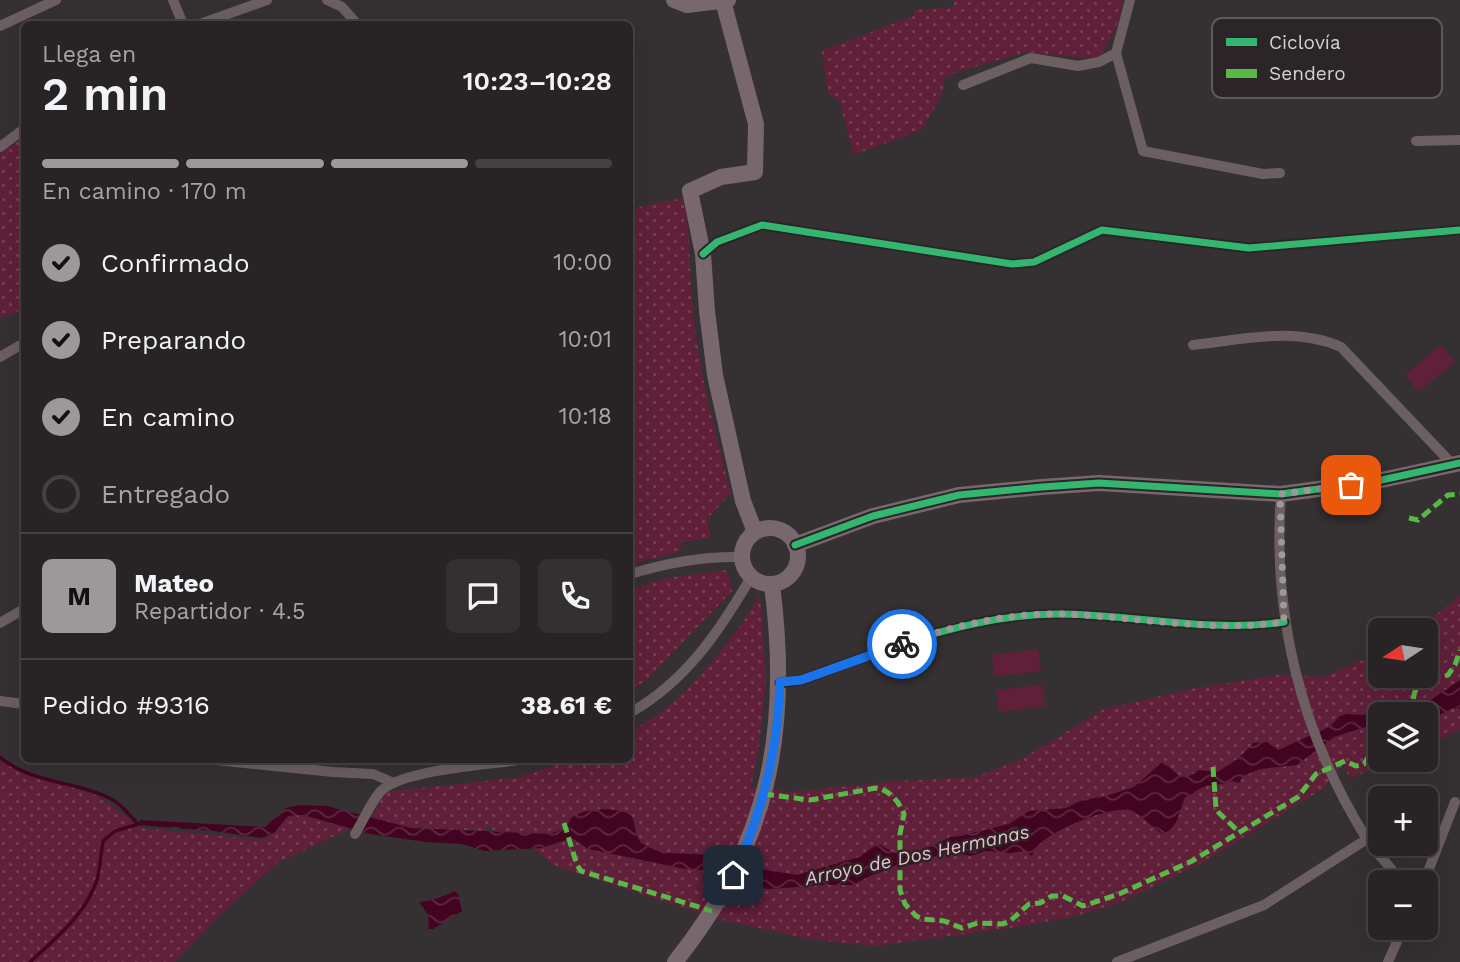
<!DOCTYPE html>
<html lang="es">
<meta charset="utf-8">
<style>
:root{--surface:#282426;--page:#343032;--text:#f1f3f6;--muted:#a5a4a7;--line:#444143;--accent:#9d999a}
body{margin:0;font-family:"Work Sans",sans-serif;background:var(--page);color:var(--text);height:100vh;display:flex;flex-direction:column;font-size:26px;white-space:nowrap}
*{box-sizing:border-box;margin:0}
p{font-size:23px;color:var(--muted)}
.icon{flex:none;width:38px;height:38px;fill:none;stroke:currentColor;stroke-width:2;stroke-linecap:round;stroke-linejoin:round}
.map{position:relative;flex:1;overflow:hidden}
.details{position:absolute;left:21px;top:21px;width:612px;height:742px;display:flex;flex-direction:column;background:var(--surface);border-radius:10px;box-shadow:0 7px 28px #0002,0 0 0 2px var(--line)}
.details>*{flex:none}
.needle{width:46px;rotate:258deg}
.controls{position:absolute;left:1368px;top:618px;display:grid;gap:14px}
.controls a{display:grid;place-items:center;width:70px;height:70px;border-radius:10px;background:var(--surface);box-shadow:0 7px 28px #0002,0 0 0 2px var(--line);font-size:35px}
.pin{position:absolute;display:grid;place-items:center;width:60px;height:60px;color:#fff;margin:-30px;border-radius:14px;box-shadow:0 4px 10px #0006}
.courier{position:absolute;display:grid;place-items:center;width:70px;height:70px;margin:-35px;border:5px solid #1a73e8;border-radius:50%;background:#fff;color:#222;box-shadow:0 2px 9px #0007}
.head em{font-style:normal;font-weight:600}
.head div{display:flex;flex-direction:column-reverse}
.head{display:flex;align-items:center;justify-content:space-between;height:119px;padding:0 21px}
h1{font-size:46px;font-weight:600;line-height:52px}
.bar{display:grid;grid-template-columns:repeat(4,1fr);gap:10px 7px;align-content:center;height:84px;padding:0 21px}
.bar i{height:9px;border-radius:5px;background:var(--line)}
.bar .selected{background:var(--accent)}
.bar p{grid-column:span 4}
.line{display:flex;align-items:center;gap:18px;padding:0 21px;border-top:2px solid var(--line)}
.line div{flex:1}
.round{display:grid;place-items:center;flex:none;width:74px;height:74px;border-radius:10px;background:var(--page)}
ol{padding:0 21px;list-style:none}
li{display:flex;align-items:center;gap:21px;height:77px}
li p{margin-inline-start:auto}
li .icon{padding:7px;border-radius:50%;background:var(--accent);color:#111;stroke-width:4}
li:last-child{color:var(--muted)}
li i{width:38px;height:38px;border:4px solid var(--line);border-radius:50%}
.map>svg:first-child{display:block}
.grass{fill:url(#grass-dots)}
.garden{fill:#60203a}
.water{fill:url(#water-waves)}
.lines{fill:none;stroke-linecap:round;stroke-linejoin:round}
.stream{stroke:#430421;stroke-width:3.5}
.street{stroke:#6b5f62;stroke-width:10}
.secondary{stroke:#78686e;stroke-width:16}
.quiet{stroke:#58b947;stroke-width:5;stroke-dasharray:10 5;stroke-linecap:butt}
.cycleway-casing{stroke:#2c2527;stroke-width:11}
.cycleway{stroke:#33b770;stroke-width:7}
.done{stroke:#9d999a;stroke-width:7;stroke-dasharray:0 12.6}
.route{stroke:#1a73e8;stroke-width:9}
.labels{text-anchor:middle;dominant-baseline:central;stroke-width:5;stroke-linejoin:round;paint-order:stroke}
.water-label{font-size:19px;font-style:italic;fill:#f1bccb;stroke:#2c2527}
.key{fill:#2c2527;stroke:#5f595a;stroke-width:2}
.key-label{font-size:19px;fill:#d5d1d2}
</style>
<div class="map">
<svg width="1460" height="962" viewBox="0 0 1460 962">
<defs>
<pattern id="grass-dots" width="8" height="8" patternUnits="userSpaceOnUse" patternTransform="scale(1.75)"><rect width="8" height="8" fill="#60203a"/><path d="M2 2h.1M6 6h.1" fill="none" stroke="#763f56" stroke-width="1.8" stroke-linecap="round"/></pattern>
<pattern id="water-waves" width="16" height="10" patternUnits="userSpaceOnUse" patternTransform="scale(1.75)"><rect width="16" height="10" fill="#430421"/><path d="M0 5q4-4 8 0t8 0" fill="none" stroke="#5d2840"/></pattern>
</defs>
<rect width="100%" height="100%" fill="#353032"/>
<path class="grass" d="M954 0H1122C1121 22 1110 42 1097 59L1026 52 957 72 944 78 942 95 921 130 854 155 839 100 828 94 822 51 913 16 915 10 953 7Z
M24 137V309L0 318V154Z
M683 198C691 235 689 272 693 310 699 373 715 432 731 493L707 519 711 538 681 542 680 552 631 564 630 209Z
M726 570 733 590 645 681 630 691V590L666 578Z
M760 594 766 681 758 755 751 787 791 792 899 781 975 777 1022 759 1104 709 1196 688 1278 675 1324 677 1381 652V676H1426V630H1417L1460 596V730L1426 745V714H1381V760H1393L1350 778 1343 765 1324 788 1202 863 1119 903 1076 916 1010 928 874 946 809 939 723 920 554 866 533 848 487 827 485 831 411 828 371 819 385 792 521 777 569 760H630V731C670 712 696 682 723 648 737 630 750 614 760 594Z
M0 762 98 796 141 828 263 840 274 833 288 816 303 815 351 828 277 863 220 915 175 962H0Z"/>
<path class="garden" d="M1441 345 1455 362 1418 392 1405 375Z
M1038 649 1041 671 994 676 992 655Z
M1043 685 1045 706 999 712 996 690Z"/>
<path class="water" d="M1460 680V709L1453 708 1426 722V714H1381V722L1334 737 1297 765 1260 769 1243 776 1239 783 1232 781C1222 786 1210 783 1201 788 1195 791 1192 795 1185 797 1179 812 1179 827 1163 834 1151 828 1142 813 1127 810 1108 807 1049 831 1037 847 1035 849 1034 853 1032 856L1024 851 1010 853 985 851 971 856 952 852 918 861 914 864 896 867 872 875 853 885H824L770 889 758 888 744 880 717 871 685 869 588 849 572 838 542 848 485 851 462 844 426 842 370 834 303 815 288 816 274 833 261 838 214 831 139 825 140 820 265 827 286 808 300 805 327 806 411 828 548 834C559 831 567 829 571 818 587 807 615 807 632 815L637 836 641 843 653 849 666 853 714 855 749 867 797 875 859 857 875 846 880 845 895 853H909L935 845 950 837 960 836 1009 824 1029 811 1066 808 1082 800 1103 797 1134 787 1161 763H1165C1179 776 1182 783 1199 770L1218 772 1240 757 1253 743 1267 742 1278 750 1329 727 1340 716 1347 714 1362 715 1419 708Z
M454 891 458 894 462 911 433 929H428C430 913 427 914 419 902 430 901 444 897 454 891Z"/>
<g class="lines">
<path class="stream" d="M0 757C31 784 79 781 113 800 122 805 130 816 137 823
M30 962C55 939 86 914 97 880 100 868 101 853 103 841L115 831 142 823"/>
<path class="street" d="M173 0 183 24
M327 0 342 7 357 24
M200 24 267 0
M0 26 56 0
M1116 53 1143 151 1263 174 1280 173
M963 85 1031 58 1078 66 1099 62 1116 53 1130 0
M1416 141 1460 140
M0 147 24 129
M703 254 717 242 762 225 1012 264 1034 262 1102 230 1249 248 1460 230
M1193 345C1242 340 1295 326 1341 347L1454 466
M0 357 24 343
M1281 494C1272 615 1301 733 1365 836 1375 852 1390 866 1402 882
M630 574C666 563 704 556 742 557
M0 623 24 609
M780 683 801 680C884 650 967 615 1057 614 1134 614 1206 633 1284 622
M0 701 24 704
M630 713C686 681 719 632 751 577
M216 760 333 772 373 774 394 783
M355 834C363 821 370 804 380 792 399 770 487 765 518 760
M1421 882 1427 874 1455 802
M1117 962 1264 905 1367 839
M1388 962 1403 928"/>
<path class="secondary" d="M674 0 687 5 728 0
M723 1 756 124 755 172 721 177 690 191 703 254 707 311 715 375 743 501 755 532
M742 556a28 28 0 1 1 56 0a28 28 0 1 1-56 0Z
M795 545 873 516 959 495 1042 487 1099 483 1281 494 1377 481 1460 463
M675 962C769 845 791 732 772 585"/>
<path class="quiet" d="M1409 518 1418 520 1448 495 1460 494
M1412 714C1413 700 1413 681 1429 677 1435 676 1442 677 1448 675L1455 665 1460 650
M1213 767 1216 808 1219 813 1239 832
M764 794 810 800 876 788C890 790 899 802 904 814L900 834V890L905 904 916 916 923 919 944 921 962 928 978 923 1002 924 1009 922 1029 904 1040 903 1052 896H1063L1083 906 1119 894 1192 861 1298 797 1316 774 1345 761 1356 766 1364 764 1373 750 1381 745
M564 823 577 865 581 871 712 911"/>
<g class="cycleway-casing">
<path id="cycleway" d="M703 254 717 242 762 225 1012 264 1034 262 1102 230 1249 248 1460 230
M795 545 873 516 959 495 1042 487 1099 483 1281 494 1377 481 1460 463
M780 683 801 680C884 650 967 615 1057 614 1134 614 1206 633 1284 622"/>
</g>
<use href="#cycleway" class="cycleway"/>
</g>
<g class="lines">
<path class="done" d="M902 644C951 626 1007 613 1060 614 1135 616 1209 633 1284 622L1280 494 1351 485"/>
<path class="route" d="M733 875C762 815 778 750 780 682L801 680 902 644"/>
</g>
<g class="labels">
<g class="water-label">
<text transform="translate(917 855) rotate(-12)">Arroyo de Dos Hermanas</text>
</g>
</g>
<rect x="1212" y="18" width="230" height="80" rx="10" class="key"/>
<rect x="1226" y="38" width="31" height="8" fill="#33b770"/>
<rect x="1226" y="69" width="31" height="9" fill="#58b947"/>
<g class="key-label">
<text x="1269" y="49">Ciclovía</text>
<text x="1269" y="80">Sendero</text>
</g>
</svg>
<div class="controls">
<a><svg class="needle" viewBox="-14 -14 28 28"><path d="M0-13l5 13h-10z" fill="#e53935"/><path d="M0 13l5-13h-10z" fill="#a5a4a7"/></svg></a>
<a><svg class="icon" aria-label="layers" viewBox="0 0 24 24"><path d="M12 4l9 5-9 5-9-5zM3 14l9 5 9-5"/></svg></a>
<a>+</a>
<a>−</a>
</div>
<div class="pin" style="left:1351px;top:485px;background:#ea580c"><svg class="icon" aria-label="bag" viewBox="0 0 24 24"><path d="M5 8h14l-1 12H6zM9 8a3 3 0 0 1 6 0"/></svg></div>
<div class="pin" style="left:733px;top:875px;background:#1f2937"><svg class="icon" aria-label="home" viewBox="0 0 24 24"><path d="M3 11l9-7 9 7M6 9v11h12V9"/></svg></div>
<div class="courier" style="left:902px;top:644px"><svg class="icon" aria-label="bike" viewBox="0 0 24 24"><circle cx="6" cy="16" r="4"/><circle cx="18" cy="16" r="4"/><path d="M6 16l4-8h5l3 8M10 8l3 8H6M13 5h3"/></svg></div>
<section class="details">
<div class="head"><div><h1>2 min</h1><p>Llega en</p></div><em>10:23–10:28</em></div>
<div class="bar"><i class="selected"></i><i class="selected"></i><i class="selected"></i><i></i><p>En camino · 170 m</p></div>
<ol>
<li><svg class="icon" aria-label="check" viewBox="0 0 24 24"><path d="M5 12l5 5 9-10"/></svg>Confirmado<p>10:00</p></li>
<li><svg class="icon" aria-label="check" viewBox="0 0 24 24"><path d="M5 12l5 5 9-10"/></svg>Preparando<p>10:01</p></li>
<li><svg class="icon" aria-label="check" viewBox="0 0 24 24"><path d="M5 12l5 5 9-10"/></svg>En camino<p>10:18</p></li>
<li><i></i>Entregado</li>
</ol>
<div class="line" style="height:126px"><b class="round" style="background:var(--accent);color:#111">M</b><div><b>Mateo</b><p>Repartidor · 4.5</p></div><a class="round"><svg class="icon" aria-label="chat" viewBox="0 0 24 24"><path d="M4 5h16v11H9l-5 4z"/></svg></a><a class="round"><svg class="icon" aria-label="phone" viewBox="0 0 24 24"><path d="M5 4h4l2 5-3 2q2 4 5 5l2-3 5 2v4C11 20 4 13 5 4z"/></svg></a></div>
<div class="line" style="height:91px"><div>Pedido #9316</div><b>38.61 €</b></div>
</section>
</div>
